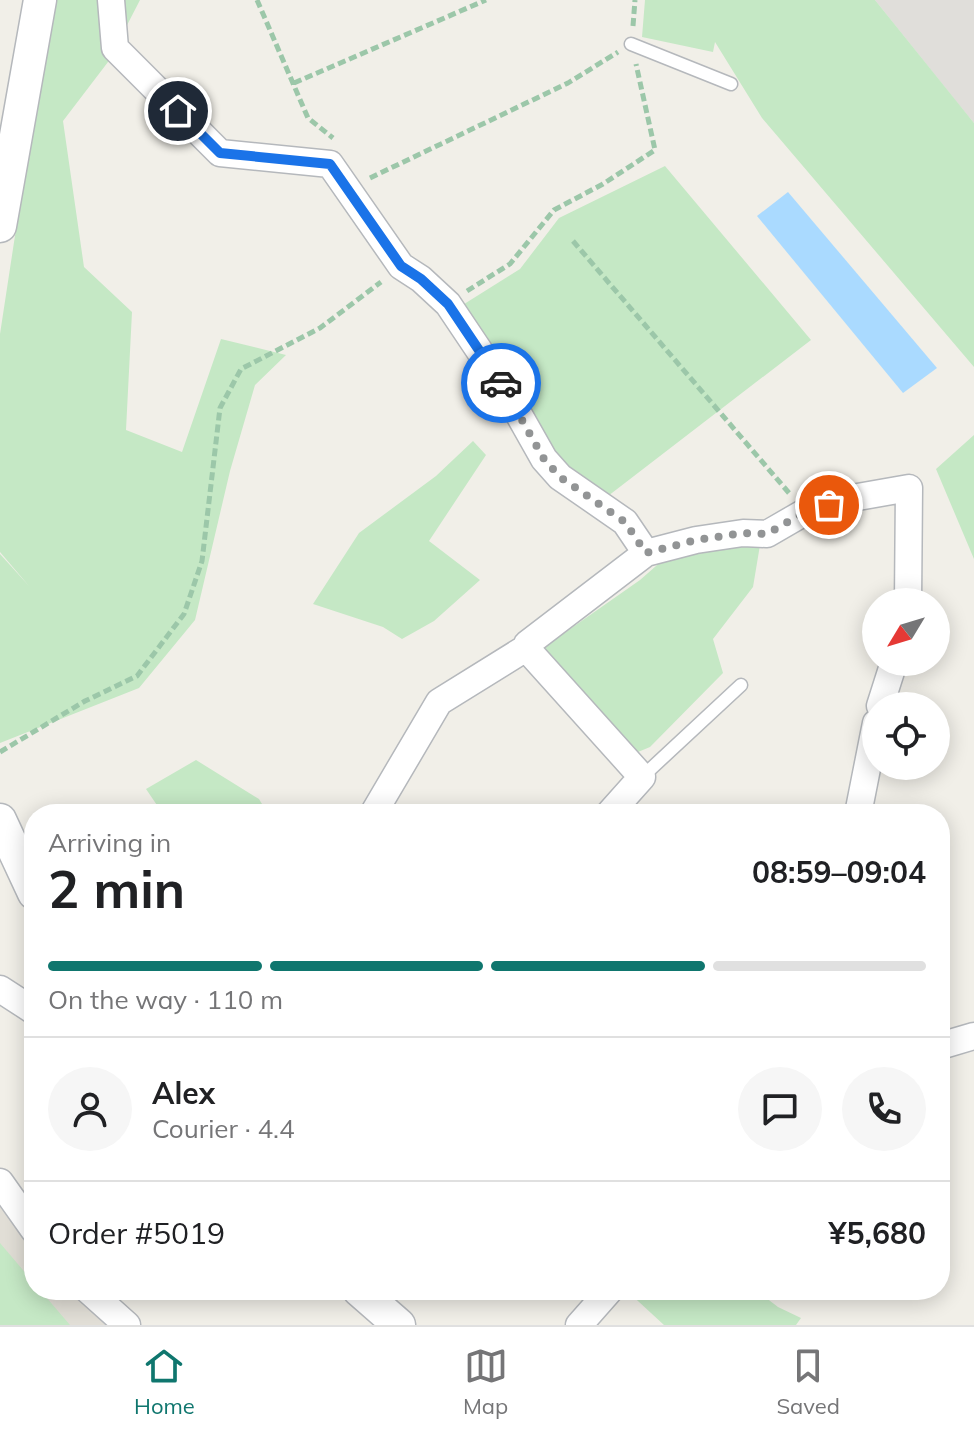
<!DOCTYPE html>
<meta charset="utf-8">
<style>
:root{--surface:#fff;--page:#f6f6f6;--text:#202124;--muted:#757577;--line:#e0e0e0;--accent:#0f766e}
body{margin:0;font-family:Mulish,sans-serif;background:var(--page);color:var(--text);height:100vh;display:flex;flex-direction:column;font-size:30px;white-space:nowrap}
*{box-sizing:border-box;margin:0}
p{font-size:26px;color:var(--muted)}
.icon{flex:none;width:44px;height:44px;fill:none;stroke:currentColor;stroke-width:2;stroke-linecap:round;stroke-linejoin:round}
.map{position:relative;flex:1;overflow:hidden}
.panel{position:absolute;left:24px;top:804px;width:926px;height:496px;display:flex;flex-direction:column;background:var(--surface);border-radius:32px;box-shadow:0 4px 20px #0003}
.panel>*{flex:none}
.needle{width:52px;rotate:232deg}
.buttons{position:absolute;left:862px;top:588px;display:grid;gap:16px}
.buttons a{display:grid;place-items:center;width:88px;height:88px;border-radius:50%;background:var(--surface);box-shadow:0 4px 20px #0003;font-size:40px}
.pin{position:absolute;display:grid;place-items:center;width:68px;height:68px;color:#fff;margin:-34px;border:4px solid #fff;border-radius:50%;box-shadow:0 2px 8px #0007}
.courier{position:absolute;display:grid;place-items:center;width:80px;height:80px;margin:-40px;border:6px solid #1a73e8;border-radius:50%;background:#fff;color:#222;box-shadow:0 2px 10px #0007}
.head em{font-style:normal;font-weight:700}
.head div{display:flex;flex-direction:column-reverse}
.head{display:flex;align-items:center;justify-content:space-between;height:136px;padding:0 24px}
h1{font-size:52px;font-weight:700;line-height:60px}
.bar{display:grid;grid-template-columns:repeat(4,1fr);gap:12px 8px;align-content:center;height:96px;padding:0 24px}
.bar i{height:10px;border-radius:6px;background:var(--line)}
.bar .on{background:var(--accent)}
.bar p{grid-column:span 4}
.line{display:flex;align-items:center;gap:20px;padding:0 24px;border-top:2px solid var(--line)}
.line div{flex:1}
.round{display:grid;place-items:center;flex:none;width:84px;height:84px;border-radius:42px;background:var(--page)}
.tabs{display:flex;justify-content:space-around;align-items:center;height:112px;border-top:2px solid var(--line);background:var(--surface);font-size:22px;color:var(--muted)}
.tabs a{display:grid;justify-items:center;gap:4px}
.tabs .on{color:var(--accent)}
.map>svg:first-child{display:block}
.industrial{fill:#e0deda}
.education{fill:#e1ded6}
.green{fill:#c5e8c5}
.water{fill:#aadaff}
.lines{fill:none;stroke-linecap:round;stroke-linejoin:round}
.service-casing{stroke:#b5b8bc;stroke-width:15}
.minor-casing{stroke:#b5b8bc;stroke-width:29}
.tertiary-casing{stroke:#b5b8bc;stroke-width:35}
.path{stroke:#9cc7a9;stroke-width:5;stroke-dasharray:8 4;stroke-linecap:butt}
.service{stroke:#fff;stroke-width:12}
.minor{stroke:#fff;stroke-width:26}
.tertiary{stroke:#fff;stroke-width:32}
.done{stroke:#929495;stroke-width:8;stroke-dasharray:0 14.4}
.route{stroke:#1a73e8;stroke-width:10}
</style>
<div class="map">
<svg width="974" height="1325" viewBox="0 0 974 1325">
<rect width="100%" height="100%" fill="#f1efe8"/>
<path class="industrial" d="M875 0H974V123L956 101Z"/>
<path class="education" d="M0 1198 34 1258V1290H70L109 1325H0Z"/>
<path class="green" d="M51 0H140L108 62 63 121 84 267 132 312 126 430 182 452 221 339 286 355 255 385 230 471 195 620 139 688 0 743V554L29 586 0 552V334Z
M645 0H875L974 123V367L762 118 715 42 713 52 642 37Z
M665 166 811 340 608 496 551 459 461 306 520 269 559 218Z
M974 435V559L936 469Z
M473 441 486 455 429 541 480 580 434 621 402 639 383 627 313 604 359 533 436 476Z
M760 545 753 587 713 639 723 673 650 747 638 752 543 648 640 580 664 559 721 546Z
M196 760 259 799 268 814H163L146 789Z
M0 1243 34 1283V1290H40L70 1325H0Z
M626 1290H756L778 1307 801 1318 796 1325H664Z"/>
<path class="water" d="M788 192 937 368 903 393 757 216Z"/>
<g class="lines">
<g class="service-casing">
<path id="service" d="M631 44 731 84
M642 777 741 685"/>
</g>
<g class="minor-casing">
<path id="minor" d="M111 0 115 48 220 153 330 164 401 266 421 279 448 304 501 383 544 459 560 477 625 522 646 553
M526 648 642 777 609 814
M880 706 894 662
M373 814 439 702 526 648 527 644 646 553 696 540 743 533 767 534 805 512 852 498 909 488 908 602
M858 814 876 723
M0 989 34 1011
M940 1046 974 1036
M0 1182 34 1230
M88 1290 127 1325
M579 1325 610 1290"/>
</g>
<g class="tertiary-casing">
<path id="tertiary" d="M0 226 40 0
M0 820 34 893
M359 1290 399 1325"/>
</g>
<path class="path" d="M257 0 308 118 333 138
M633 26 635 0
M294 83 486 0
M370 178 568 83 618 52
M573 241 789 493
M467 291 510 264 554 210 603 184 655 150 636 64
M0 752 85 701 137 676 184 614 202 561 220 408 241 369 320 328 381 282"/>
<use href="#service" class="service"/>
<use href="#minor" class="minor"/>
<use href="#tertiary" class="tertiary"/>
</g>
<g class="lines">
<path class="done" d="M501 383 544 459 560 477 625 522 646 553 696 540 743 533 767 534 805 512 829 505"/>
<path class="route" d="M178 111 220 153 330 164 401 266 421 279 448 304 501 383"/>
</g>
</svg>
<div class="buttons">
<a><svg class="needle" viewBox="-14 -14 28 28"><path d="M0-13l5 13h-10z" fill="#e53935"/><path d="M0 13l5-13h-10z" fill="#757577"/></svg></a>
<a><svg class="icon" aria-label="locate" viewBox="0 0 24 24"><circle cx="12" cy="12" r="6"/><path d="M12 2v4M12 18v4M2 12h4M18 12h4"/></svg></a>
</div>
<div class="pin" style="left:829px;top:505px;background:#ea580c"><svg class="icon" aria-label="bag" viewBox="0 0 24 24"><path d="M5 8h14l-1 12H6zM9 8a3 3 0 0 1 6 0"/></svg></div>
<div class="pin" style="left:178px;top:111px;background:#1f2937"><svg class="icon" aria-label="home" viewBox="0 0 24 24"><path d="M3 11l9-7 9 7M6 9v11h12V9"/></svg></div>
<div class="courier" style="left:501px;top:383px"><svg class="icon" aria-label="car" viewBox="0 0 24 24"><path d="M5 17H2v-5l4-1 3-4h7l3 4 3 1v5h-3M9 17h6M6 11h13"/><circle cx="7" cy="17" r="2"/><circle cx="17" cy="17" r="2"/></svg></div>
<section class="panel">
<div class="head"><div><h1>2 min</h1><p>Arriving in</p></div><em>08:59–09:04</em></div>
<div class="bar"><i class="on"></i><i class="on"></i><i class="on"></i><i></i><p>On the way · 110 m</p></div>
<div class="line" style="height:144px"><a class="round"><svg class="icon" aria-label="person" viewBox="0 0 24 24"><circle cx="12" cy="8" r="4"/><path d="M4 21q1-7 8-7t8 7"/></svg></a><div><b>Alex</b><p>Courier · 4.4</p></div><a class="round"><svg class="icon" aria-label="chat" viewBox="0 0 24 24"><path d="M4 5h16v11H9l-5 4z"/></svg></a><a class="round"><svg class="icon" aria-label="phone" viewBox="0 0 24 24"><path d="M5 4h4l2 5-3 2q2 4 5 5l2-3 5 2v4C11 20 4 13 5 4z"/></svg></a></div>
<div class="line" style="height:104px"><div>Order #5019</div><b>¥5,680</b></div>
</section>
</div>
<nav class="tabs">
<a class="on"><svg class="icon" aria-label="home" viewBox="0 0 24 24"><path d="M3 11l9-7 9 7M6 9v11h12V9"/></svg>Home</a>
<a><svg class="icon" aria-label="map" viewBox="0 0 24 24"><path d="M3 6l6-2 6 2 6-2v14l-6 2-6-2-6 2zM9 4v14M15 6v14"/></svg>Map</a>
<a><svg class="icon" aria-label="saved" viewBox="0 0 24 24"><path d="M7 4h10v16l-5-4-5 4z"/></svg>Saved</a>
</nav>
